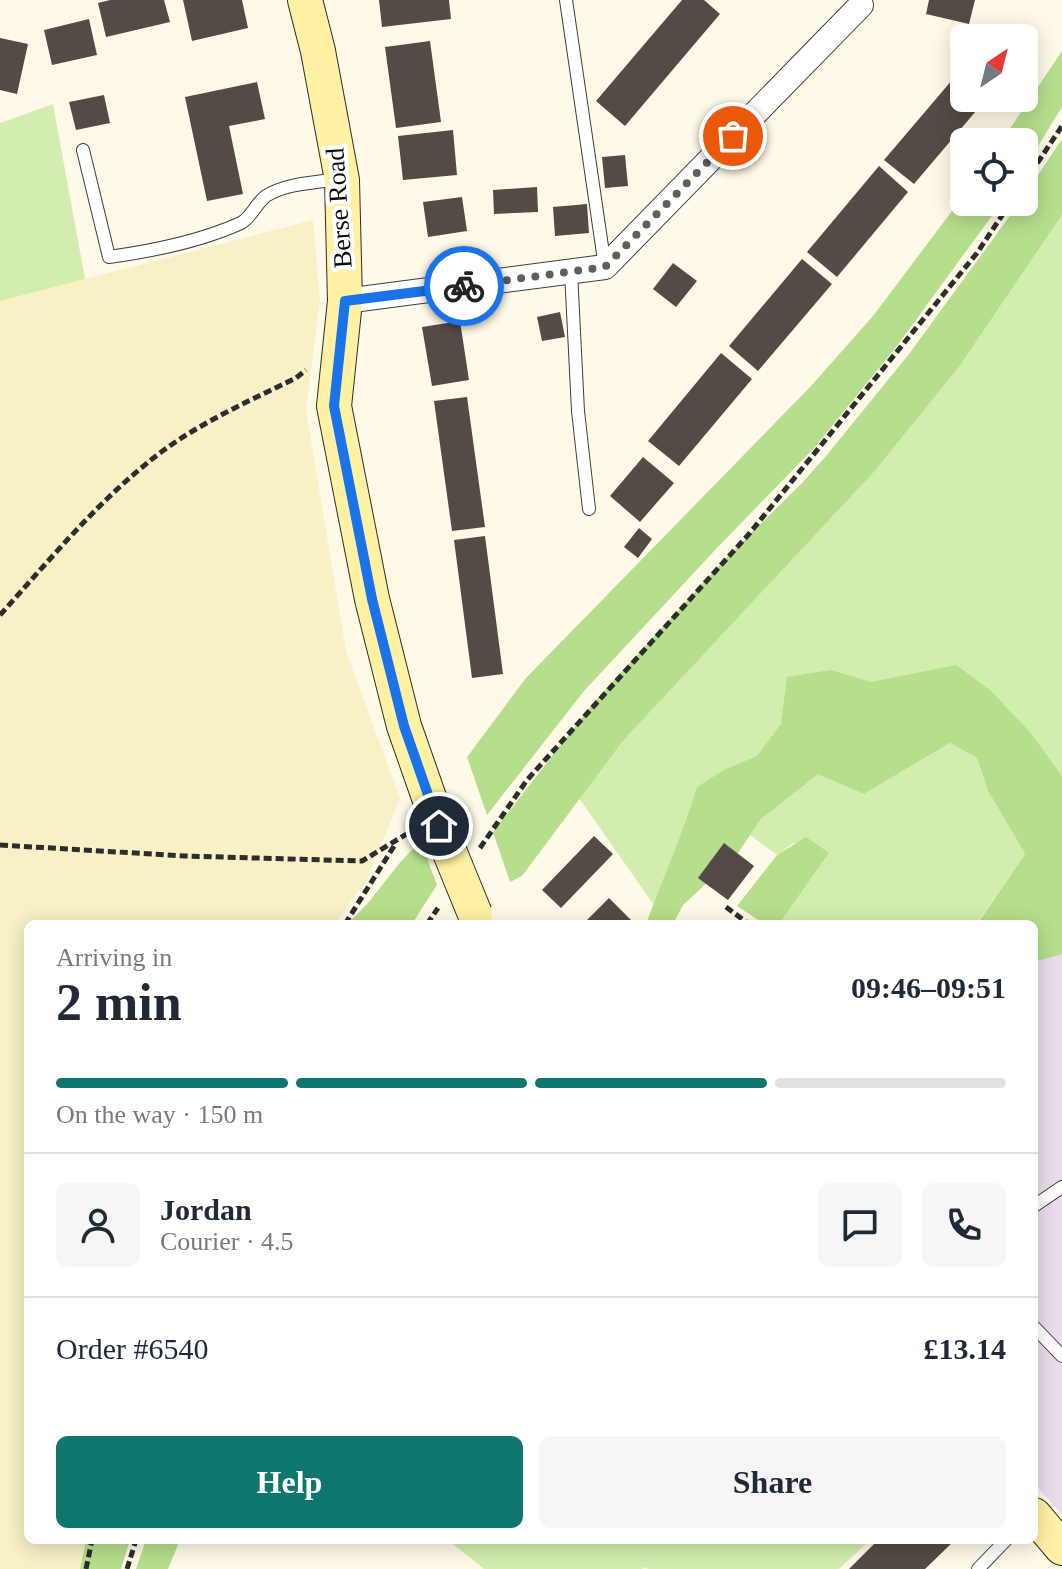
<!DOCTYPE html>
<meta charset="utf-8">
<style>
:root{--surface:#fff;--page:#f6f6f7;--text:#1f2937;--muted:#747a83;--line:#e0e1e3;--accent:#0f766e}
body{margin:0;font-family:Georgia,serif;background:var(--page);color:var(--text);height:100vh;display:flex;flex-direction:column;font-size:30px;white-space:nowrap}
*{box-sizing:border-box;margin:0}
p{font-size:26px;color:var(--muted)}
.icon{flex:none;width:44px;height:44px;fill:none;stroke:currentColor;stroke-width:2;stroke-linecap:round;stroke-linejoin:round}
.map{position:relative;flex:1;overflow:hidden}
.side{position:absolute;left:24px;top:920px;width:1014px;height:624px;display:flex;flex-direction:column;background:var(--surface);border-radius:12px;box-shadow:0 4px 20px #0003}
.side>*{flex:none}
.needle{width:52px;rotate:35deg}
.tools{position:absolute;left:950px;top:24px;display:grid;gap:16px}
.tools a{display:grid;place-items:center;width:88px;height:88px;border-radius:12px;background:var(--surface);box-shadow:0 4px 20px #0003;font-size:40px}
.pin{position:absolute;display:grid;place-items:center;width:68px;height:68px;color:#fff;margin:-34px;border:4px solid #fff;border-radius:50%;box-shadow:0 2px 8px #0007}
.courier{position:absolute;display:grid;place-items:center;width:80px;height:80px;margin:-40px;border:6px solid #1a73e8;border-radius:50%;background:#fff;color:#222;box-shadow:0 2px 10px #0007}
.overview em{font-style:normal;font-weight:700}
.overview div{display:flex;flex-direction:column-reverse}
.overview{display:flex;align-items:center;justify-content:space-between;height:136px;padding:0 32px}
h1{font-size:52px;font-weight:700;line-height:60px}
.bar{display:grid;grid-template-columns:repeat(4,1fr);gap:12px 8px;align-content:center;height:96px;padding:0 32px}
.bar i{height:10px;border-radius:6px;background:var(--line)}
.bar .current{background:var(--accent)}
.bar p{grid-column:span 4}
.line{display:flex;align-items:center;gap:20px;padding:0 32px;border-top:2px solid var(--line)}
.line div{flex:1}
.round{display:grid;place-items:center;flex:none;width:84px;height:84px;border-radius:12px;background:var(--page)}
.cta{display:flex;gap:16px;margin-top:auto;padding:16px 32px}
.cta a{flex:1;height:92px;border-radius:12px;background:var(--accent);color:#fff;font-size:32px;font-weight:700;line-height:92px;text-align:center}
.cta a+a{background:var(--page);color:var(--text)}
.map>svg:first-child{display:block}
.industrial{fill:#e9ddeb}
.farmland{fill:#f8f1c6}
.green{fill:#d2edaf}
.forest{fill:#b5df8c}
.building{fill:#544b46}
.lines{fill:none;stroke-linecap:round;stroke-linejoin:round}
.service-casing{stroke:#3e3e3e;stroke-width:14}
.minor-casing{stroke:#3e3e3e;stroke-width:26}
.secondary-casing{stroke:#2d2d2d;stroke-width:36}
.path{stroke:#2d2d2d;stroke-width:5;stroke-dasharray:8 4;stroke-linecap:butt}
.service{stroke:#fff;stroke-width:12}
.minor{stroke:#fff;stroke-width:24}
.secondary{stroke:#fff1a3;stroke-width:34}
.secondary-bridge-casing{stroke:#2d2d2d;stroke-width:36;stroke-linecap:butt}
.secondary-bridge{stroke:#fff1a3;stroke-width:34}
.done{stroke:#605f58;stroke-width:8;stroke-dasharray:0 14.4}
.route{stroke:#1a73e8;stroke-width:10}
.labels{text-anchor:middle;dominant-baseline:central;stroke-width:8;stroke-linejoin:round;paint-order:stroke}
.street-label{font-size:26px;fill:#0b0b0b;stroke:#fff}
</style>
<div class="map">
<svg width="1062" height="1569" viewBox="0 0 1062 1569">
<rect width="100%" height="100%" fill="#fffae8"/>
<path class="industrial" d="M1062 837V1515L1034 1483V924H986Z"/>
<path class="farmland" d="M313 220 320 300 306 410 346 651 400 798 367 880 335 924H28V1540H86L80 1569H0V301Z"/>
<path class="green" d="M53 104 85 279 0 301V123Z
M1062 215V837L968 713 826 734 658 911 579 798 622 742 874 472 959 367Z
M950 743 977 758 988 791 1025 854 976 924H779L829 853 793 843 777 855 750 835 761 819 818 773 864 794Z
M448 1540H870L839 1569H648L645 1567 642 1569H484Z"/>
<path class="forest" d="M1062 51V107L1024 169V142H1001Z
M1062 139V215L959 367 874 472 622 742 522 876 510 882 493 832 595 701 726 558 802 483 826 456 909 354 1020 202H1024V196Z
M964 195V202H1002L897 346 815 447 716 549 584 691 487 815 467 757 526 678 811 386 873 316Z
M956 665 990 690 1030 732 1062 776V954L1034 962V924H977L1025 854 988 791 977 758 950 743 864 794 818 774 761 819 736 856 683 905 673 924H646C663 878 683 834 697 787L724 770 757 756 781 724 787 677 831 670 871 682Z
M806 837 829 853 779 924H764L737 906 777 855Z
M421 842 437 885 412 924H346C376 901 392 865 421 842Z
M86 1540H130L121 1569H80Z
M146 1540H180L168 1569H136Z"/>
<path class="building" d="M110 0H164L170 22 106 37 98 3Z
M183 0H242L248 28 192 41Z
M379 0H449L451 19 382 27Z
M682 0H704L720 14 625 126 596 101Z
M929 0H975L969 24 926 14Z
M89 19 97 55 52 65 44 30Z
M0 38 28 44 17 94 0 90Z
M430 41 441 122 396 128 385 47Z
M964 66V98H987L914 184 884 160Z
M257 82 265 119 229 126 243 194 207 201 185 97Z
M104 95 110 123 76 130 69 102Z
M453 130 457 175 403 180 398 136Z
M625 155 628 186 605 188 602 157Z
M879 166 908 192 837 277 807 252Z
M537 187 538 212 494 214 493 190Z
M462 197 467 231 428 237 423 202Z
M587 204 589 233 555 236 553 207Z
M802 259 832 284 758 371 729 346Z
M673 263 697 281 676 307 653 289Z
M560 312 565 337 542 341 537 317Z
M460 321 469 380 432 386 422 327Z
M721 353 752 379 679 466 648 441Z
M467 397 485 527 452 531 434 401Z
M643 457 674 483 640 522 610 496Z
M639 528 652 539 638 558 624 547Z
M485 536 503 674 472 678 454 540Z
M594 836 613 854 561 908 542 890Z
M724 843 754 866 728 900 698 878Z
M609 898 635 924H583Z
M878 1540H955L925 1569H849Z"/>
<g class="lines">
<g class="service-casing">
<path id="service" d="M566 0 605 267
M83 150 109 257C153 251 201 241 241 223 252 217 256 203 266 196 286 183 315 183 338 179
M571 272 578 411 589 509
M1034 1206 1062 1187
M1034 1327 1062 1356
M978 1569 1006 1540"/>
</g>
<g class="minor-casing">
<path id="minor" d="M345 301 605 267 861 5"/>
</g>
<g class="secondary-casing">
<path id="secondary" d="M305 0 318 51 342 180 345 301 334 406 372 599 404 726 439 826
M1034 1515 1062 1548"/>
</g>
<path class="path" d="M1024 183 1062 126
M0 615C47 563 92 508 146 464 190 427 245 403 296 378L306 370
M0 845 185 856 362 861 410 832
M480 848 527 780 749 534 977 253 1011 202
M726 907 749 924
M345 924 396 843
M427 924 438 908
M86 1569 92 1540
M127 1569 136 1540"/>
<use href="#service" class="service"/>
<use href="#minor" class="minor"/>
<use href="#secondary" class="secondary"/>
<g class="secondary-bridge-casing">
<path id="secondary-bridge" d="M439 826 475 914"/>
</g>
<use href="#secondary-bridge" class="secondary-bridge"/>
</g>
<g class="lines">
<path class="done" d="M464 286 605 267 733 136"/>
<path class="route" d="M439 826 404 726 372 599 334 406 345 301 464 286"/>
</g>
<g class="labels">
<g class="street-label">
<text transform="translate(339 208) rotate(-94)">Berse Road</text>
</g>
</g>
</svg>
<div class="tools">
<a><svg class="needle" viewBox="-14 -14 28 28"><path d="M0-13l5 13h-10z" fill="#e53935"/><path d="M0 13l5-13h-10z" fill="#747a83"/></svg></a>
<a><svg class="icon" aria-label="locate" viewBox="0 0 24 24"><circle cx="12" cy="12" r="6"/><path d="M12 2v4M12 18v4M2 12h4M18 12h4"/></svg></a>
</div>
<div class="pin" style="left:733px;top:136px;background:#ea580c"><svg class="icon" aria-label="bag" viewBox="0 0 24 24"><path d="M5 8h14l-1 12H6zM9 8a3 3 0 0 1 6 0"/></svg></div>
<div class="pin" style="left:439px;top:826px;background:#1f2937"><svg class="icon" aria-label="home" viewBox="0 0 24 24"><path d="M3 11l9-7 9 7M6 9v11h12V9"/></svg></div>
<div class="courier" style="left:464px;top:286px"><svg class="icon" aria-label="bike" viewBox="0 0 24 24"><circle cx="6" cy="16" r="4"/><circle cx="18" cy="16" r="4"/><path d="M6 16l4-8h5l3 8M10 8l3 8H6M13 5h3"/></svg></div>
<section class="side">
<div class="overview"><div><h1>2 min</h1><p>Arriving in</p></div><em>09:46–09:51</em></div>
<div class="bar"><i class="current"></i><i class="current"></i><i class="current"></i><i></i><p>On the way · 150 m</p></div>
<div class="line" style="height:144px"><a class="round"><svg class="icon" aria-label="person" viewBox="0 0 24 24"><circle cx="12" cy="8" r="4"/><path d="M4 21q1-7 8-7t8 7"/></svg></a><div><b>Jordan</b><p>Courier · 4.5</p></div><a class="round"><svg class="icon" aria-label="chat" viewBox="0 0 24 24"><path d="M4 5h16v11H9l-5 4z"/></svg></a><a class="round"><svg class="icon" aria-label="phone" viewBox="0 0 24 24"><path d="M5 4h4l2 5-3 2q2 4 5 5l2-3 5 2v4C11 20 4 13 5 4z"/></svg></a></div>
<div class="line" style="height:104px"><div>Order #6540</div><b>£13.14</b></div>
<div class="cta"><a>Help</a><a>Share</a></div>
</section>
</div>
